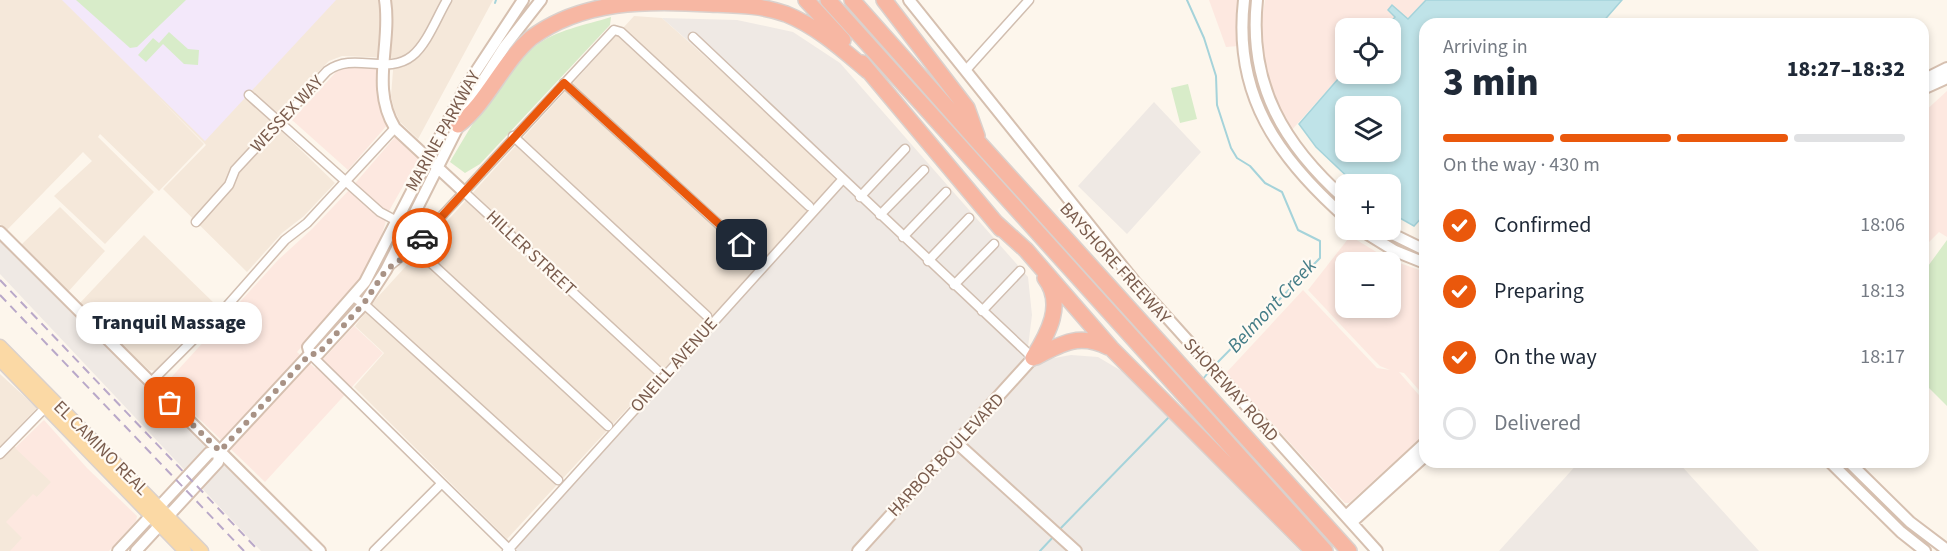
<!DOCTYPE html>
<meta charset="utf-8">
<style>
:root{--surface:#fff;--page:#f6f6f7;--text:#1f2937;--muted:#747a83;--line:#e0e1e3;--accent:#ea580c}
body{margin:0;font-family:"Source Sans 3",sans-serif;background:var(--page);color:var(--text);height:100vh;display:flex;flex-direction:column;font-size:22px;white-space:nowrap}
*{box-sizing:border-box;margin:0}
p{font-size:20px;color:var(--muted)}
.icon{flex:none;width:33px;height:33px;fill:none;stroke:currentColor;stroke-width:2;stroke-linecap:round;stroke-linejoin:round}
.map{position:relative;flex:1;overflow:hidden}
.sheet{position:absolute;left:1419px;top:18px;width:510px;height:450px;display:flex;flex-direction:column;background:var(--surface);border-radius:18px;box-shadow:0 3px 9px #0003}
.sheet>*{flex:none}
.fabs{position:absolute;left:1335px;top:18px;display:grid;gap:12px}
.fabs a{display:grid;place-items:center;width:66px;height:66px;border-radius:12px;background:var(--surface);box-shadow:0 3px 9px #0003;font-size:30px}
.pin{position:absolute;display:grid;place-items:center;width:51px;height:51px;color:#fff;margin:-26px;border-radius:12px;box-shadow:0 3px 9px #0006}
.courier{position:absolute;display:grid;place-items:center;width:60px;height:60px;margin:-30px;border:4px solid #ea580c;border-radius:50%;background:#fff;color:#222;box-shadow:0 2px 8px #0007}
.bubble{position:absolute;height:42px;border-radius:18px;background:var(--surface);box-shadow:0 3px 9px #0003;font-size:20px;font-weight:800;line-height:42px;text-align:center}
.head em{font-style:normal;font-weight:800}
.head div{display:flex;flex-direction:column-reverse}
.head{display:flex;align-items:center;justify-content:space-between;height:102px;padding:0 24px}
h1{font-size:39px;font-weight:800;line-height:45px}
.bar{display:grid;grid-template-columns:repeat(4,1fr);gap:9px 6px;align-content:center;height:72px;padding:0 24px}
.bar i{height:8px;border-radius:4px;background:var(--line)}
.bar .active{background:var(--accent)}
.bar p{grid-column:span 4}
ol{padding:0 24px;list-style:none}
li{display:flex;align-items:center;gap:18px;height:66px}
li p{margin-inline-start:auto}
li .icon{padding:6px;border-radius:50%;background:var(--accent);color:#fff;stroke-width:4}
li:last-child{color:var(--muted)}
li i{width:33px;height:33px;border:3px solid var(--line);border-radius:50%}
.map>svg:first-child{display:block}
.residential{fill:#f5e8da}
.commercial{fill:#fde8e0;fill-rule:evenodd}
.industrial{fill:#efe9e4}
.education{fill:#f3e8fa}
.green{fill:#d8ecc9}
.water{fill:#bfe3e8;stroke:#a5d3da;stroke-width:1.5;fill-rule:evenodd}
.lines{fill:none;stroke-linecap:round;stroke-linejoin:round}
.stream{stroke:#a5d3da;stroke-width:2}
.street-casing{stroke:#d1beb0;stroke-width:11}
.secondary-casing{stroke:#d6c0b0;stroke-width:14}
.primary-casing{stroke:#dad1cd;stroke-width:15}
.highway-casing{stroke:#dad1cd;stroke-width:18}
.street{stroke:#fff;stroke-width:8}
.secondary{stroke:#fff;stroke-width:10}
.primary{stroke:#fbd9a5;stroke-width:12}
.highway{stroke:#f7b7a3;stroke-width:15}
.rail{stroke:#b9a8c9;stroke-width:2;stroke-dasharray:9 6;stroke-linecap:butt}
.done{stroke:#a89285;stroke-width:6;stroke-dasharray:0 10.8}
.route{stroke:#ea580c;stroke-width:8}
.labels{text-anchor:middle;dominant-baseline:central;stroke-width:4.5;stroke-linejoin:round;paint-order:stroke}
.street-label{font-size:18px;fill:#7a5c4d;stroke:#fffaf3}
.water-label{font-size:20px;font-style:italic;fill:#437c86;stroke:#fffaf3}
</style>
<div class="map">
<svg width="1947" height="551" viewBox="0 0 1947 551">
<rect width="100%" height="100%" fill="#fdf6ec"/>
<path class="residential" d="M0 0H493L418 139 400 122 394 109 391 96 394 58 342 56 329 61 270 120 335 183 304 216 282 233 247 272 163 189 206 145 155 94 204 144 159 191 100 134 98 137 154 192 105 244 54 196 92 161 83 152 6 231 0 224Z
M634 16 662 18 766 111 837 181 507 539 354 387 384 353 355 326 376 299Z
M60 207 105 251 67 293 21 245Z
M144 235 216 305 155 371 149 370 79 304Z
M0 374 37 408 7 439 52 482 11 524 25 538 13 551H0Z"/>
<path class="commercial" d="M1209 0H1241L1238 46 1226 47Z
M1265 0H1426L1408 19 1392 5 1396 17 1385 28H1346L1345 71 1289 133 1269 92 1259 39Z
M358 65 379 69 378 90 389 123 348 170 292 120 336 72 346 67Z
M1947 91V237L1939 232 1926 245 1923 242V113Z
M395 137 419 158 389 211 372 267 297 352 315 368 354 326 383 353 265 482 167 388V382L278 260 312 229 351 188Z
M1348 239H1355L1388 259 1425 272V397L1404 373 1399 372 1425 402V434L1349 503H1345L1226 373 1303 290 1377 368 1390 370 1380 366 1372 358 1308 290ZM1346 262H1390V308H1346Z
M44 420 87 468 137 516 136 521 109 551H10L22 538 6 522 33 494 37 497 51 482 15 448Z"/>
<path class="industrial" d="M662 18 737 20 793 32 840 63 1028 277 1032 315 1026 363 1071 355 1098 357 1125 373 1300 551H514L842 176Z
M1154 102 1201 152 1127 234 1078 186Z
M0 240 221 457 322 551H261L0 274Z
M1579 462H1678L1759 551H1499Z"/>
<path class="education" d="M62 0H336L205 141Z"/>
<path class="green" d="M76 0H186L137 47 130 48Z
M611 17 610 25 480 164 465 173 450 162C470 128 503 71 534 47 555 30 586 25 611 17Z
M169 32 188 49 199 50 198 65 184 64 163 44 146 62 138 55 153 38 159 43Z
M1188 84 1197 119 1180 123 1171 88Z
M1947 240V406L1923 382V273Z"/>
<path class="water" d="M1426 0H1622L1601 24H1425V214L1414 226 1391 213 1390 184H1355L1316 147 1299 124 1345 71 1346 74H1390V28H1385L1395 17 1388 10 1392 5 1408 19ZM1346 106H1390V152H1346Z"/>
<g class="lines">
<path class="stream" d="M1187 0 1204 38 1216 76 1217 105 1231 148 1237 158 1250 166 1265 183 1282 192 1298 230 1320 241V258L1215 365
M495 3 496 0
M1203 379 1211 369
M1058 531 1169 417
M1040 551 1055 535"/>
<g class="street-casing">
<path id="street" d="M693 37 1033 358
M966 70 1029 0
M564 83 759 261
M249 95 380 212 395 220
M513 136 707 316
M464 192 657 370
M860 197 905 149
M880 215 924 170
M196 222 229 185 235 170 327 71C354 51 387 76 412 56 427 44 437 17 447 0
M903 237 946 192
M396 239 417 250 608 426
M928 261 969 218
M386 269 413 247 614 30 621 32 809 206
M954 285 994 244
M353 297 364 304 558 480
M982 311 1020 271
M310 354 511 551
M150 383 227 306 285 240 307 223 395 128
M0 454 46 407
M374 551 441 484
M507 551 842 180"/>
</g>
<g class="secondary-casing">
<path id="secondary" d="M385 0C392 44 370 87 395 128L464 192
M909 0 1135 282 1377 551
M1244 0C1233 95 1278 158 1346 218
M1257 0C1248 85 1284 145 1346 200
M1923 80 1947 68
M1923 89 1947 78
M1361 230 1395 251 1425 263
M1384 230 1425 250
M0 232 320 551
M310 354 308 347 365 282 465 88 523 0
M958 444 1076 551
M1830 462 1901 532 1925 551
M1849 462 1910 522 1947 550
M1346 516 1425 443
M1352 522 1425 456
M118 551 209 453 220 451
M136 551 218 462 220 451 310 354H318L364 304 386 270 475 93 505 46 541 0
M858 551 1033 358"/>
</g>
<g class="primary-casing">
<path id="primary" d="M0 346 202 551
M0 360 185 551"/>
</g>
<g class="highway-casing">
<path id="highway" d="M806 0 843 40
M828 0 1325 551
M852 0 980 144 1349 551
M884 0 967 108 977 136
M862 63 1001 229
M458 125C488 102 502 63 531 38 582 0 647 0 710 4 735 5 762 5 786 14 818 27 843 50 868 71
M995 222 1026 250 1111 348 1310 548
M1036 357C1062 343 1080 333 1108 347
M1033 358C1048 334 1065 304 1045 278"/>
</g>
<use href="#street" class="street"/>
<use href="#secondary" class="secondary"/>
<use href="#primary" class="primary"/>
<use href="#highway" class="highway"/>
<path class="rail" d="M0 280 259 551
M0 295 244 551"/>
</g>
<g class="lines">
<path class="done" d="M170 403 220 451 310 354H318L364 303 386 270 400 260 422 238"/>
<path class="route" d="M422 238 564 83 742 245"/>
</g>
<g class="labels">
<g class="street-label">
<text transform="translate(287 114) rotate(-47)">WESSEX WAY</text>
<text transform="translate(443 131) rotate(-61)">MARINE PARKWAY</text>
<text transform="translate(531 253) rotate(43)">HILLER STREET</text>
<text transform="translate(1115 263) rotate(48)">BAYSHORE FREEWAY</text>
<text transform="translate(674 365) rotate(-48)">ONEILL AVENUE</text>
<text transform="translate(1231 390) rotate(48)">SHOREWAY ROAD</text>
<text transform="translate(101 448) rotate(45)">EL CAMINO REAL</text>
<text transform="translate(946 455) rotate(-47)">HARBOR BOULEVARD</text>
</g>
<g class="water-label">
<text transform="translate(1272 306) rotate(-47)">Belmont Creek</text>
</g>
</g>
</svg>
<div class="fabs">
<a><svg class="icon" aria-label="locate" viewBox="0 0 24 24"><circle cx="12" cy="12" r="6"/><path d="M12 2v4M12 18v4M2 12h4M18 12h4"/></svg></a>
<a><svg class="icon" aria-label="layers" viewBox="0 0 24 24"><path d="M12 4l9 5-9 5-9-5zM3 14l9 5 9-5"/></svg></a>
<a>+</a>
<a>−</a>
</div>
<div class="pin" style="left:170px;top:403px;background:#ea580c"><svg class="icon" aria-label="bag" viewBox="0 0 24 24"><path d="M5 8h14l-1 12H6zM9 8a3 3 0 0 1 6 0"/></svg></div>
<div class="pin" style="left:742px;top:245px;background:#1f2937"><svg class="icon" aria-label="home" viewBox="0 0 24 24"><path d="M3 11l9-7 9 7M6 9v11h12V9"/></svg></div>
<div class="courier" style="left:422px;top:238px"><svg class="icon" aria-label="car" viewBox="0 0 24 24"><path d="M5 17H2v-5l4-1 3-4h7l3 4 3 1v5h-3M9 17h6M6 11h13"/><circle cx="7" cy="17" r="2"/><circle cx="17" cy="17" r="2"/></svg></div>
<div class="bubble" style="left:76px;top:302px;width:186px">Tranquil Massage</div>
<section class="sheet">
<div class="head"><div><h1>3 min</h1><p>Arriving in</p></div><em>18:27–18:32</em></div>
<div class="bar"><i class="active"></i><i class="active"></i><i class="active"></i><i></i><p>On the way · 430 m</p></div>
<ol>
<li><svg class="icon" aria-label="check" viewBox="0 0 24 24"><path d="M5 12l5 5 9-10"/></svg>Confirmed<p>18:06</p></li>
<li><svg class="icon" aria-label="check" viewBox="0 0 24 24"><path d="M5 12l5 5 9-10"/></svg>Preparing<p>18:13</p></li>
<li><svg class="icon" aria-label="check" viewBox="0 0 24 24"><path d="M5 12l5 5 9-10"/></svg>On the way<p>18:17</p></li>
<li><i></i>Delivered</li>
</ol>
</section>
</div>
